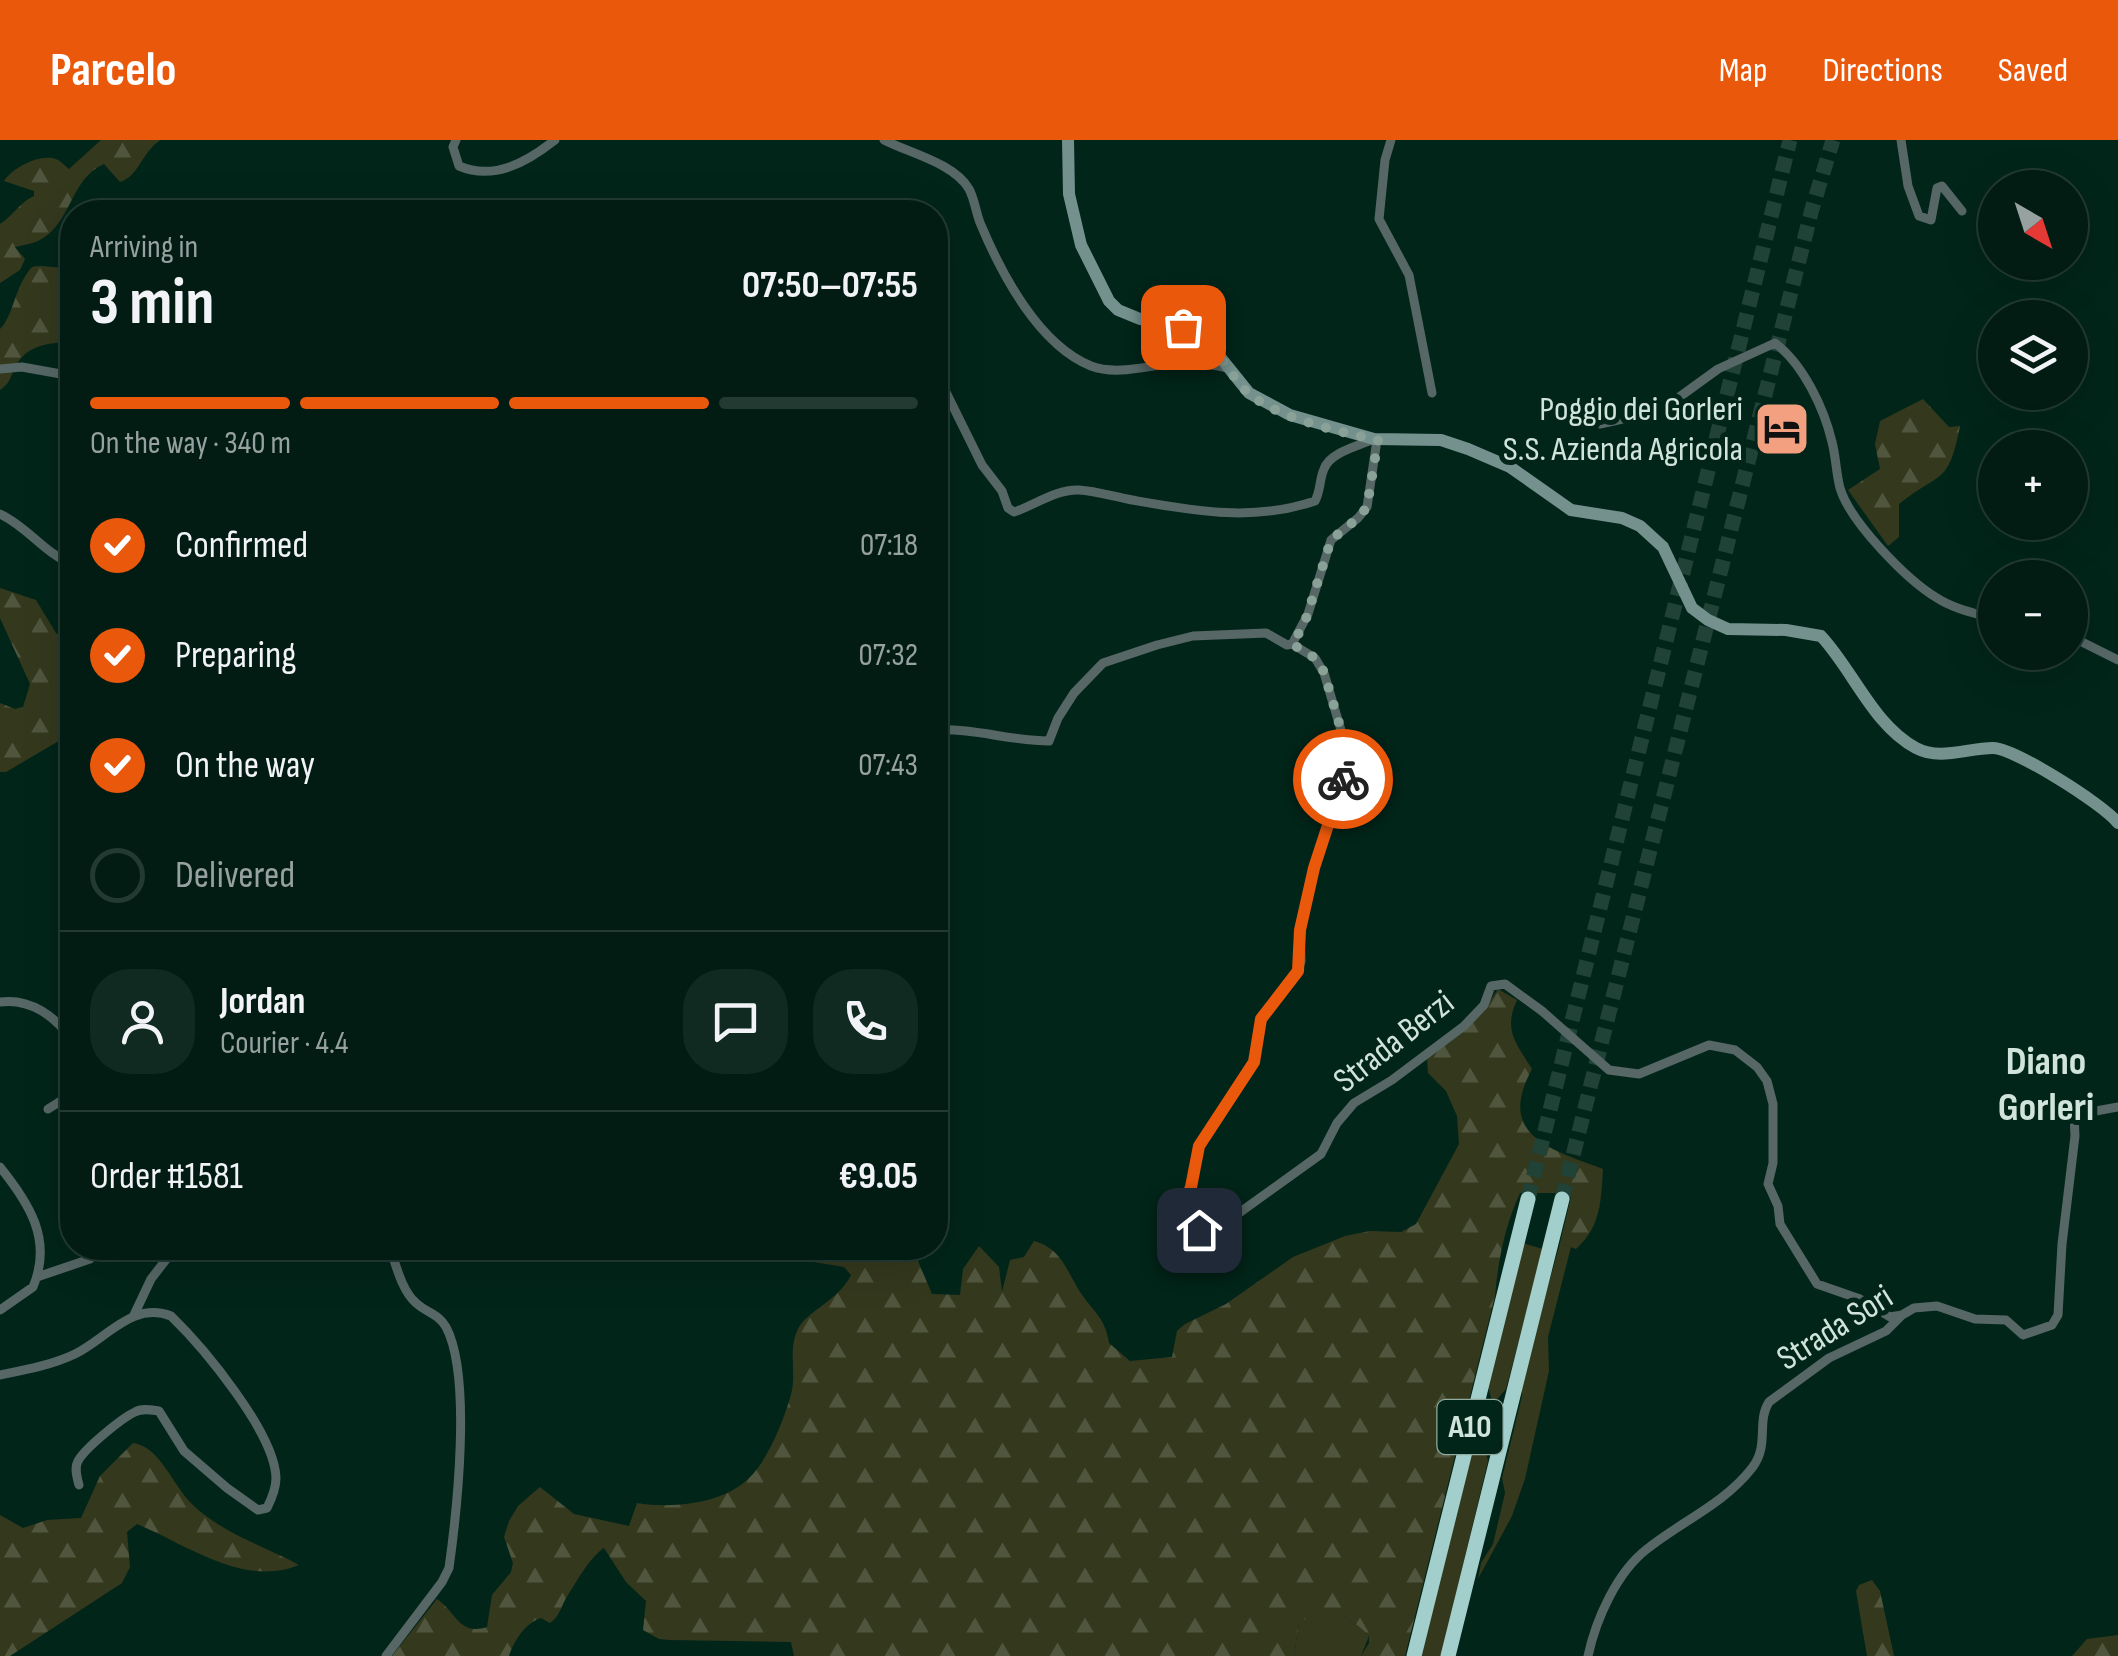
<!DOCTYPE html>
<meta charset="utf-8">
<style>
:root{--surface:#021c13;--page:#102921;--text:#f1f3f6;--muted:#96a1a0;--line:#233a33;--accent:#ea580c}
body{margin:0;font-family:"Sofia Sans Condensed",sans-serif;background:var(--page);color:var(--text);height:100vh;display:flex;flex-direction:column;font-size:38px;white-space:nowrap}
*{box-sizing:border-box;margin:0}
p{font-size:32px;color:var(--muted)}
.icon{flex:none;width:55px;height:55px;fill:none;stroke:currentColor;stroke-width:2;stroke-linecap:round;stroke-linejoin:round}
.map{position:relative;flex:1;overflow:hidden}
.side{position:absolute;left:60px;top:60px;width:888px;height:1060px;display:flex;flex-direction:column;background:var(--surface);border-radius:40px;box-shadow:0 10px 40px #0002,0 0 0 2px var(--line)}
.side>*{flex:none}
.needle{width:65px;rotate:141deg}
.tools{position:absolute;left:1978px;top:30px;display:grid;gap:20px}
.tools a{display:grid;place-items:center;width:110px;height:110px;border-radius:50%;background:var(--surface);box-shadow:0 10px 40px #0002,0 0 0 2px var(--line);font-size:50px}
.pin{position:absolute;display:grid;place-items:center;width:85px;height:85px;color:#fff;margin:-42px;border-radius:20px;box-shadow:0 5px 15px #0006}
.courier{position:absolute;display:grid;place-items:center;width:100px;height:100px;margin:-50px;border:8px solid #ea580c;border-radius:50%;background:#fff;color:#222;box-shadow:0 2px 12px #0007}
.summary em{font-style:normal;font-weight:700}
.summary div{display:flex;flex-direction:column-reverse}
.summary{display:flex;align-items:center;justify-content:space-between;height:170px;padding:0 30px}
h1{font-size:65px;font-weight:700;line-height:75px}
.bar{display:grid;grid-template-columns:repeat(4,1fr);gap:15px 10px;align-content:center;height:120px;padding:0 30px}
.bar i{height:12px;border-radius:8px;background:var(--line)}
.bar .selected{background:var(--accent)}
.bar p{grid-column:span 4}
.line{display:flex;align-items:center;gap:25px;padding:0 30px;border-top:2px solid var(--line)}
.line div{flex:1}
.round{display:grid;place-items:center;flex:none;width:105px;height:105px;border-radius:40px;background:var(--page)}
ol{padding:0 30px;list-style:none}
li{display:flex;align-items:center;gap:30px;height:110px}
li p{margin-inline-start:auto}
li .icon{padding:10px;border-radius:50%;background:var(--accent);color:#fff;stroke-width:4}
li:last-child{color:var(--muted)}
li i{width:55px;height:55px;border:5px solid var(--line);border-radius:50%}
header{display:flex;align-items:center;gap:60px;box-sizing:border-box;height:140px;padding:0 50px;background:var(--accent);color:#fff}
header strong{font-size:48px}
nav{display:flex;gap:55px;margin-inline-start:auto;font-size:35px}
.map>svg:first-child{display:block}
.green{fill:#34381d}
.forest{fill:url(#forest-firs)}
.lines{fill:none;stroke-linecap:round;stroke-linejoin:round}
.highway-tunnel{stroke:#214236;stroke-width:15;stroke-dasharray:15 8;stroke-linecap:butt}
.street{stroke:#566765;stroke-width:9}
.secondary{stroke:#74918e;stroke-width:12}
.highway{stroke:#a2cfcb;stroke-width:15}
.done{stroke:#89a197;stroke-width:10;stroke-dasharray:0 18}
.route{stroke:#ea580c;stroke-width:12}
.labels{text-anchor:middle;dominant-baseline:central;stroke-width:10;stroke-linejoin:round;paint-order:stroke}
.shield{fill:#022519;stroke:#93aba1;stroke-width:2.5}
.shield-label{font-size:32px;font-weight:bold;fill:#d1e4db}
.poi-label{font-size:35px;fill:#d1e4db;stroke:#022519;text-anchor:end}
.street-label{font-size:35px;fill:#d1e4db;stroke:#022519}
.quarter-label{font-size:40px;font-weight:bold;fill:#d1e4db;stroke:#022519}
</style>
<header>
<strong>Parcelo</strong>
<nav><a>Map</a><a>Directions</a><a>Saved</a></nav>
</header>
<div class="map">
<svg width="2118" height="1516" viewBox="0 0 2118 1516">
<defs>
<pattern id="forest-firs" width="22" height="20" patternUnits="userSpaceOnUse" patternTransform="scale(2.5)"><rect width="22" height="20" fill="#34381d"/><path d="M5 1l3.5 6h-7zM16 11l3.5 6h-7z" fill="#50553d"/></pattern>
</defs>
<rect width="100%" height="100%" fill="#022519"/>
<path class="green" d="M1522 1103 1543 1109 1506 1249 1493 1264 1487 1244Z
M1560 1103 1571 1107 1548 1197 1549 1231 1525 1339 1512 1376 1478 1439 1481 1423 1493 1404 1505 1353 1502 1338 1522 1256V1241Z
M1483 1301 1488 1321 1441 1516H1421L1470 1316Z
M1317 1472C1338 1470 1355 1481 1369 1496L1361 1516H1294L1299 1482Z"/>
<path class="forest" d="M101 0H160C140 15 139 36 120 42L104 24C70 38 71 86 38 101 31 104 22 105 15 107L25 119 20 130 0 143V84C14 75 19 63 34 56V51L4 41C12 28 40 13 56 19 61 21 65 26 69 29Z
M72 103V201C47 204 26 204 14 229 10 239 9 244 0 250V189C14 175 14 147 32 127 45 124 55 130 68 126Z
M1923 259 1949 287 1960 286C1948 346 1942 330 1899 364V397L1888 406 1848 350 1880 329 1875 304 1880 281Z
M0 448 36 460 56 493 72 504V581L57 602 6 632H0V563L15 569 23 567 30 544 0 478Z
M1498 849 1517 860C1503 890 1516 903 1532 929 1496 995 1549 1009 1603 1029 1601 1060 1601 1087 1576 1109L1560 1103 1571 1057 1555 1053H1520C1505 1085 1498 1121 1495 1156L1405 1516H1361L1369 1503V1496C1348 1474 1325 1464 1299 1483L1294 1516H794L791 1502 670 1500 659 1499 643 1490 646 1461 626 1442 604 1408C590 1417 577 1441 568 1455 561 1465 561 1475 550 1483L541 1478C525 1483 514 1501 509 1516H392L437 1459C456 1472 459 1496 487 1487L492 1455 511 1432 513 1423 504 1397 509 1381 518 1366 540 1347 574 1374 629 1386 637 1363C673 1369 727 1364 753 1334 769 1317 787 1273 792 1250 796 1230 788 1209 798 1189 807 1171 838 1161 851 1135L844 1127 802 1120 794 1108H925L918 1121 932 1154 960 1155 963 1129 979 1106 999 1127 1002 1152 1010 1120 1024 1117 1034 1101C1059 1108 1065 1126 1077 1147 1090 1170 1105 1175 1109 1203L1130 1221 1172 1217 1177 1191 1185 1184 1226 1164 1293 1117 1345 1096 1370 1091 1401 1092 1416 1084 1459 1004 1457 976 1446 951 1428 933 1427 919 1485 869Z
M133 1303C159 1306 173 1345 191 1363 219 1392 264 1406 299 1425 243 1448 186 1404 137 1384L127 1392 130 1427 122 1443 10 1516H0V1375L23 1388 47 1380 81 1378 100 1336Z
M1872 1440 1880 1451 1894 1516H1867L1856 1451 1859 1445Z
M2118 1495V1516H2072L2087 1499Z"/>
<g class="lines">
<path class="highway-tunnel" d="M1528 1059 1790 0
M1562 1059 1812 69 1833 0"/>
<path class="street" d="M456 0 453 7 459 26C494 41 527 22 555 0
M884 0C909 13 954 23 969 49 975 60 976 74 981 85 1002 135 1039 205 1091 226 1115 235 1143 227 1167 224 1188 222 1207 223 1227 228
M1391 0 1385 20 1379 79 1409 135 1432 253
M1901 0 1908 46 1919 76 1931 80 1937 48 1942 46 1962 71
M0 229 22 227 72 236
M935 230 982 325 1002 351 1008 368 1014 372C1035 365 1056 349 1079 350 1096 351 1115 357 1132 360 1195 371 1253 382 1315 361 1321 350 1319 340 1324 329 1330 312 1359 306 1374 299
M1600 284 1636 276 1678 258 1718 229 1775 203C1803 224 1824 268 1832 302 1836 317 1836 333 1840 348 1850 382 1907 440 1937 458 1954 469 1975 473 1995 479
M0 374C28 387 44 413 72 424
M2070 496 2118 520
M1292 504 1315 518 1324 533 1346 607 1342 647 1314 728 1300 790 1301 821 1298 831 1261 879 1254 921 1199 1005 1191 1047 1180 1076 1184 1083 1199 1090 1221 1086 1321 1014 1337 983 1354 963 1392 940 1464 886 1484 865 1491 846 1505 844 1542 871 1609 930 1639 934 1709 905 1735 910 1757 927 1767 941 1773 964V1023L1768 1044 1778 1066 1780 1084 1817 1144 1860 1159 1890 1177 1902 1175
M935 590C974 588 1011 601 1049 601L1058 578 1074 553 1103 523 1157 505 1193 496 1266 493 1287 505 1292 504 1308 474 1331 400 1358 378 1367 367 1377 300
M0 862C30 858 56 876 72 901
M48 969 72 954
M0 1027C29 1063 53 1100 33 1147L0 1170
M37 1137 90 1119
M134 1175 151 1139 175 1108
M0 1235C25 1230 52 1225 75 1214 107 1198 133 1161 171 1176 203 1207 275 1293 276 1338 276 1348 271 1360 267 1368L258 1370 227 1348 184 1311 159 1271C151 1270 142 1268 135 1272 122 1278 85 1308 78 1321 74 1328 77 1337 79 1345
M386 1516 442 1442 449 1428C457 1371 472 1236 446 1187 439 1174 427 1173 416 1163 402 1151 396 1125 390 1108
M1588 1516C1596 1479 1617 1432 1647 1409 1682 1381 1724 1364 1752 1328 1770 1305 1756 1282 1769 1262L1829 1218 1886 1191 1902 1175 1914 1168 1937 1166 1975 1179 2006 1180 2023 1195 2052 1185 2058 1175 2062 1104 2075 996 2074 975 2118 967"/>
<path class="secondary" d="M1068 0 1069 54 1081 105 1109 161 1118 170 1140 179 1194 191 1208 202 1249 253 1290 275 1374 299 1441 300 1468 309 1510 327 1571 370 1622 378 1640 386 1663 407 1692 468 1708 480 1728 489 1786 490 1821 496C1853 530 1873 585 1916 608 1940 621 1967 608 1993 608 2014 608 2103 664 2118 683"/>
<path class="highway" d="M1414 1516 1528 1059
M1448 1516 1562 1059"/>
</g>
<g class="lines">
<path class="done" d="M1183 187C1214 196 1225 230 1247 252 1276 278 1340 292 1378 300L1367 367 1358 378 1331 400 1304 485 1292 504 1315 518 1324 532 1346 607 1343 639"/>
<path class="route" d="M1199 1090 1184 1084 1180 1076 1191 1047 1199 1006 1254 922 1261 879 1298 831 1300 790 1314 728 1343 639"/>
</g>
<defs>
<g id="hotel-square" transform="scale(2.875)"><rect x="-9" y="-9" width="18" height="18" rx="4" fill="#f2a080" stroke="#022519"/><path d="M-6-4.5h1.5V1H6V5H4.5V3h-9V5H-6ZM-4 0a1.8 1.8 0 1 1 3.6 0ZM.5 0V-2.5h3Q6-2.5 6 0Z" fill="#111"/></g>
</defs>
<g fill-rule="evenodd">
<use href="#hotel-square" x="1782" y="289"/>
</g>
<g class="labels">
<rect class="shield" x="1437.5" y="1260" width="65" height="54" rx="8"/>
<g class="shield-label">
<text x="1470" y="1287">A10</text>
</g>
<g class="poi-label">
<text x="1743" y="269">Poggio dei Gorleri<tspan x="1743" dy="40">S.S. Azienda Agricola</tspan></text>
</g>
<g class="street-label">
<text transform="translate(1394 902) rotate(-38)">Strada Berzi</text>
<text transform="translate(1835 1188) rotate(-32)">Strada Sori</text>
</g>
<g class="quarter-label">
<text x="2046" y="922">Diano<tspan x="2046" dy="46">Gorleri</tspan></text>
</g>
</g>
</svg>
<div class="tools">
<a><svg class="needle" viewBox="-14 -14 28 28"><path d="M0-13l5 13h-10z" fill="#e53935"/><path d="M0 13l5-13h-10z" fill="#96a1a0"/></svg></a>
<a><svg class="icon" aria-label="layers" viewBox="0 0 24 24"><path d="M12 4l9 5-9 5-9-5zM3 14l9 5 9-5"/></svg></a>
<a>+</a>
<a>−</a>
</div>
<div class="pin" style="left:1183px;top:187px;background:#ea580c"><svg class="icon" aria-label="bag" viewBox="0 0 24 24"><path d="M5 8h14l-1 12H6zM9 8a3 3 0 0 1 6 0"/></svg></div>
<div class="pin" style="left:1199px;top:1090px;background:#1f2937"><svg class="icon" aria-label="home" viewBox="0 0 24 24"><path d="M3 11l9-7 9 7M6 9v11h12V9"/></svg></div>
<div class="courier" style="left:1343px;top:639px"><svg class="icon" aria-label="bike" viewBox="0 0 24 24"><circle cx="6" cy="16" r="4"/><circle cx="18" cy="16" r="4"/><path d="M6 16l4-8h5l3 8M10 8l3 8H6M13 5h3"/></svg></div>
<section class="side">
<div class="summary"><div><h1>3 min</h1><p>Arriving in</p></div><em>07:50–07:55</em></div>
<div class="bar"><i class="selected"></i><i class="selected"></i><i class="selected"></i><i></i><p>On the way · 340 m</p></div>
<ol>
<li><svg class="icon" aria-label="check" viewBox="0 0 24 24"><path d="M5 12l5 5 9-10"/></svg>Confirmed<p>07:18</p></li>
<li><svg class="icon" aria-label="check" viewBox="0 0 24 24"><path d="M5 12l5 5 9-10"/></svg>Preparing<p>07:32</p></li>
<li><svg class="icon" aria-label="check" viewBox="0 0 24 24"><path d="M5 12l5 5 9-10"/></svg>On the way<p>07:43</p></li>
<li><i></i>Delivered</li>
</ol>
<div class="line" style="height:180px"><a class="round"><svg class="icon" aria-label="person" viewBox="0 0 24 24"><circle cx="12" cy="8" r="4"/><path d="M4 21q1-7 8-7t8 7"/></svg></a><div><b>Jordan</b><p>Courier · 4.4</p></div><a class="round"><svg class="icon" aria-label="chat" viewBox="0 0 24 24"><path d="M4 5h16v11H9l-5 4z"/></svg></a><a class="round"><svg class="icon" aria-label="phone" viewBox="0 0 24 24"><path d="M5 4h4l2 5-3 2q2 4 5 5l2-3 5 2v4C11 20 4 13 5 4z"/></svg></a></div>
<div class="line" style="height:130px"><div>Order #1581</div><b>€9.05</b></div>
</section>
</div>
